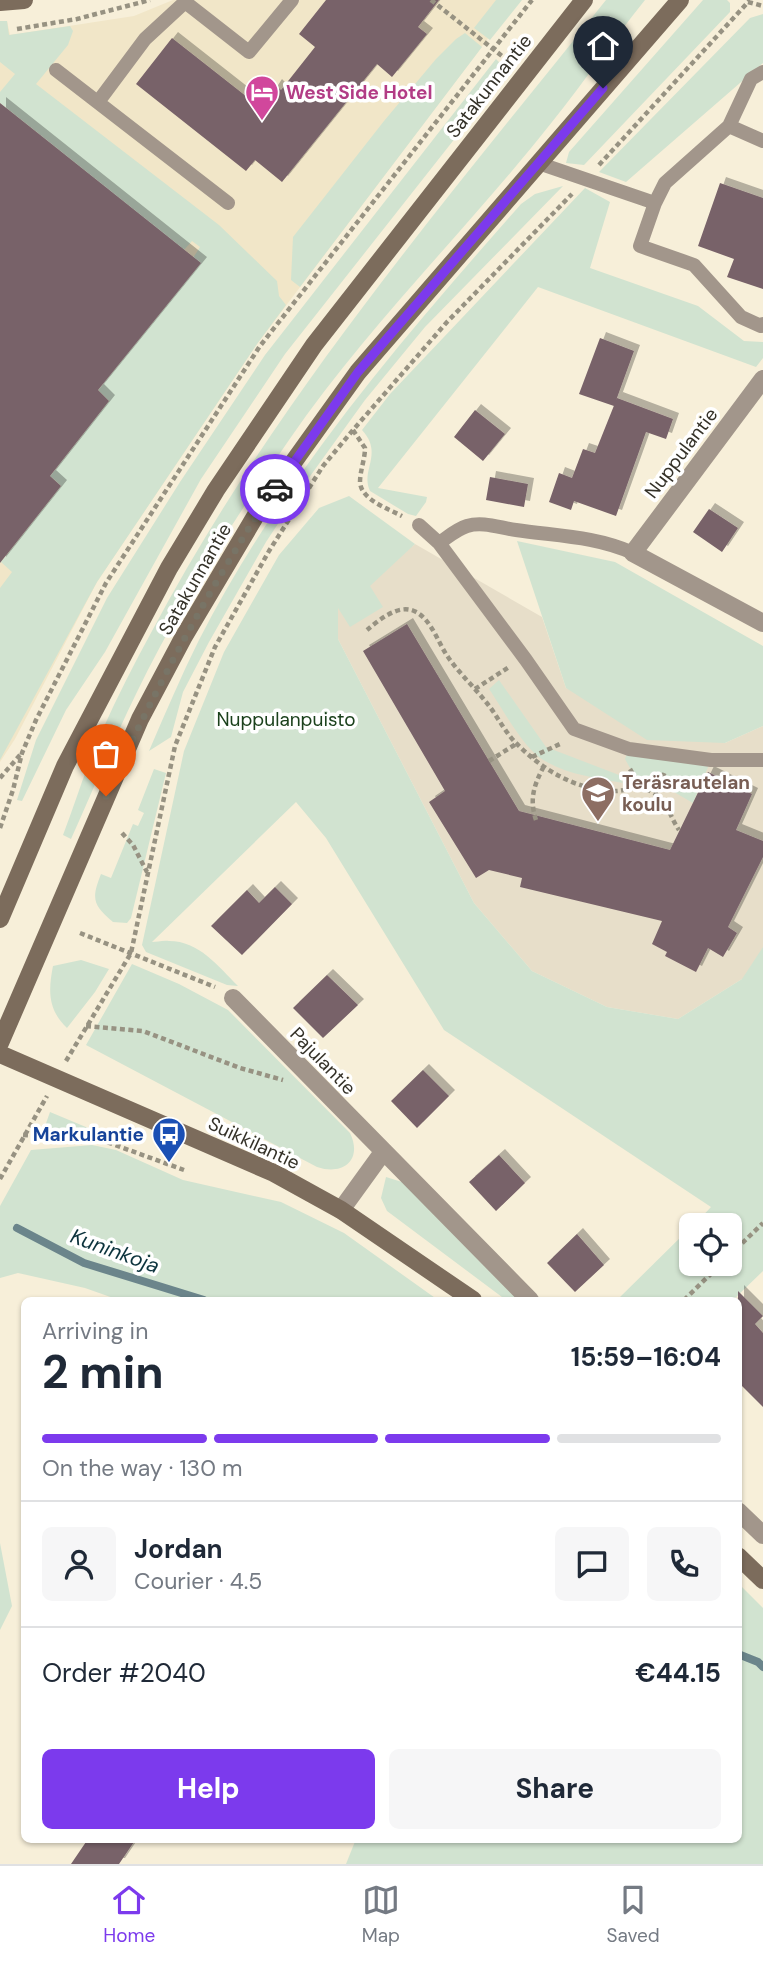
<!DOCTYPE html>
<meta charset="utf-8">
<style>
:root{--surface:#fff;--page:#f6f6f7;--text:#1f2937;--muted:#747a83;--line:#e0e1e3;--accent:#7c3aed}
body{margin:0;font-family:"DM Sans",sans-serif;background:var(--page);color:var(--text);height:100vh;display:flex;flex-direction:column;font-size:26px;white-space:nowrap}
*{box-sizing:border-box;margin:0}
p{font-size:23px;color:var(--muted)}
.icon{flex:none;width:38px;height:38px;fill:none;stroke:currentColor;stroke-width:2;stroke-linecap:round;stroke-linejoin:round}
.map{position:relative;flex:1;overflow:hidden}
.drawer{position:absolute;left:21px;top:1297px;width:721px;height:546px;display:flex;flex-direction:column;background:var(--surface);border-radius:10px;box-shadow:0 2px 5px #0004}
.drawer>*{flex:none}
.buttons{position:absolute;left:679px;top:1213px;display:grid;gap:14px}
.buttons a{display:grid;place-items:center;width:63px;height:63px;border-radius:10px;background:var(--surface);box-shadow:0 2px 5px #0004;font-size:35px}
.pin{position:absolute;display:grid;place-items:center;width:60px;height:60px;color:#fff;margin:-72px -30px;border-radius:50% 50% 50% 0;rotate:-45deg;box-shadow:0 0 7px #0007}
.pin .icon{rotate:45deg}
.courier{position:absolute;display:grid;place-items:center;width:70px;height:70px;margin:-35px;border:5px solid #7c3aed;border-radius:50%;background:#fff;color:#222;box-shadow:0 2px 9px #0007}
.head em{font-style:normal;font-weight:700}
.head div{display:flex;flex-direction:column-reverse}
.head{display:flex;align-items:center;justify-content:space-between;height:119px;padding:0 21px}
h1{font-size:46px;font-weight:700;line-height:52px}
.bar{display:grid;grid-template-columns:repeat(4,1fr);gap:10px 7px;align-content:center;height:84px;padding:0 21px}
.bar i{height:9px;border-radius:5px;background:var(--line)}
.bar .on{background:var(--accent)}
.bar p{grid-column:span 4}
.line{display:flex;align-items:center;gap:18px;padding:0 21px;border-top:2px solid var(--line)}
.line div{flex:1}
.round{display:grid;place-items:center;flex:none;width:74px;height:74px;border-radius:10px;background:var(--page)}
.button{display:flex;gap:14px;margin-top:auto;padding:14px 21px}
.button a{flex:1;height:80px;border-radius:10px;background:var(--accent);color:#fff;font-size:28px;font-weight:700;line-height:80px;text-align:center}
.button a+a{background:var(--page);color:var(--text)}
.tabs{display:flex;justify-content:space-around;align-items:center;height:98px;border-top:2px solid var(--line);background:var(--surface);font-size:19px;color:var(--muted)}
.tabs a{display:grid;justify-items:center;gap:4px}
.tabs .on{color:var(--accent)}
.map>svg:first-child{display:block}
.built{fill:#f1e6c8}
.education{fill:#e7dec9}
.green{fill:#d1e3d0}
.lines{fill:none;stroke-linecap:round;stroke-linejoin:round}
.stream{stroke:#6b858b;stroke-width:8}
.building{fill:#786269;filter:url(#shadow)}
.path{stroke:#979282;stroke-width:4.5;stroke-dasharray:5 3.5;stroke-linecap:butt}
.service{stroke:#a2968b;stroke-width:14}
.minor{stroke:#a2968b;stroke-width:18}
.secondary{stroke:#7c6c5c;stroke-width:18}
.done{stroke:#787466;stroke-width:7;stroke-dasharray:0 12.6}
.route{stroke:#7c3aed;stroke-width:9}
.labels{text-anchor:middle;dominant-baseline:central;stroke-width:7;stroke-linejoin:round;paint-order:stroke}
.street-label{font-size:19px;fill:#343128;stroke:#fff}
.hotel-label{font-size:19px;font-weight:bold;fill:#b23c85;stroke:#fff;text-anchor:start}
.park-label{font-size:19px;fill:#1b411c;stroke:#fff}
.education-label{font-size:19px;font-weight:bold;fill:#785e54;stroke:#fff;text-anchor:start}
.transit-label{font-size:19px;font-weight:bold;fill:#164399;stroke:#fff;text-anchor:end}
.water-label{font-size:21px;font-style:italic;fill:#0c333d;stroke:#fff}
</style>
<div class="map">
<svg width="763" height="1864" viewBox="0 0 763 1864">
<defs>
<filter id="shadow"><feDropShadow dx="6" dy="-6" stdDeviation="0" flood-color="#0004"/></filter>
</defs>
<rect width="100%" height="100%" fill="#f7efd9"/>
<path class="built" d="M173 0H517L257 344 97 582 15 739 0 762V21H7L10 35 134 16Z"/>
<path class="education" d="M415 544 542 617 566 688 725 743 763 726V993L742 979 678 1019 607 1007 532 971 474 903 338 639 337 607Z"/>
<path class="green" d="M496 0H522L490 40 474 28Z
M606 0H645C613 40 584 82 552 122 467 230 367 326 289 440 233 521 179 605 136 694 113 741 93 790 71 839L63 835C76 801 87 764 102 731 117 697 134 664 152 631 274 401 444 203 606 0Z
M703 0H727L730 3V12L584 165 566 163 569 152Z
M763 14V63L626 182 599 172 750 18Z
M0 21H7L9 35 70 26 73 31 68 45 36 84 219 225 277 281 279 296 286 305 257 344 97 582 0 760V588L12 572 1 562 61 486 50 476 109 401 98 390 200 264 193 258 200 247 192 241 184 250 0 103V92L15 74 0 62Z
M465 33 482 47 300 287 291 280 293 237 384 121 436 59 456 39Z
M496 59 501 64 471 118 285 354 201 479 105 652 66 710 22 801 17 800 36 740 107 598 180 482 265 355Z
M563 186 425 327 365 400 303 486 266 542 209 642 183 692 171 737 149 751C165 714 181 676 199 640 282 478 402 339 521 204L535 194Z
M585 188 610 202 590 268 698 306 744 341 763 342V358L756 367 538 287 378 488 427 497 426 502 416 516 408 514 370 491C360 470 384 454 362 430L390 394Z
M349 496 415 544 370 586 383 607 350 627 338 608V639L474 903 532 971 607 1007 678 1019 742 979 763 947V1271L733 1300H617L691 1227V1264H730V1225H694L711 1207 444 1030 326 838 296 802 152 942C157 942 163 940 169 941 199 941 218 966 238 986L227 985 146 952 142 945 184 751 224 652 279 555 319 508Z
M517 541 615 562 763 646V726L725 743 647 740 566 688Z
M499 680 546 747 619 775 623 783C597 778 569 775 545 761 524 750 503 709 489 689Z
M629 749 711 760 693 803 660 784 655 793 640 786 625 759Z
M154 769 166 773 131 918 127 923 113 922C93 905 91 899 101 874L111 878 133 824 138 826 144 813 138 810Z
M81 960 109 969 95 992 67 1028C48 1010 48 991 53 966Z
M132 964 179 984 228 1010 350 1133C363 1160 343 1176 317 1167L86 1045Z
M50 1112 105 1135 48 1131 44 1129Z
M92 1145 116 1150 183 1180 281 1202 344 1233 438 1300H119L85 1288 18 1273 0 1278V1206L31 1150Z
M386 1177 402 1182 518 1300H506L387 1211 381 1198Z
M0 1543 12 1606 0 1630Z
M739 1584 763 1608V1864H346L356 1839H738Z"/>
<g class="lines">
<path class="stream" d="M17 1228 84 1263 204 1300
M738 1654 758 1662 763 1667"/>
</g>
<path class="building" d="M326 0H439L418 27 427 34 392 77 377 64 282 182 255 160 246 171 136 84 172 38 261 108 276 85 281 90 315 47 299 34Z
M0 103 201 263 98 390 109 401 50 476 61 486 0 563Z
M720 183 763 198V289L727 277 734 259 698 246Z
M600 338 634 351 614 406 579 394Z
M617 398 673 419 666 439 646 432 616 516 574 501 571 510 549 502 559 473 572 478 583 449 595 453Z
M475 410 505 434 483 461 454 437Z
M490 477 528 484 524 507 486 500Z
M709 509 738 528 722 552 693 532Z
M407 624 519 811 670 850 708 772 752 794 736 830 763 841V857L728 927 737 933 723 957 708 948 696 972 665 956 667 952 652 944 662 921 520 887 522 878 489 870 476 878 429 802 445 791 363 651Z
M275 887 292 904 242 955 211 926 247 890 259 903Z
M327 975 358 1005 323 1038 293 1008Z
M423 1070 449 1096 417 1128 391 1101Z
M499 1155 525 1183 496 1211 469 1182Z
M577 1234 604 1265 575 1292 547 1263Z
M738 1291 763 1316 755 1324 763 1333V1407L738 1382Z
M88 1839H136L119 1864H71Z"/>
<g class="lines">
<path class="path" d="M431 0 502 56
M748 2 763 6
M17 29 77 19 150 0
M599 165 750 0
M353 430 365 448C365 459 360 471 360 482 361 500 389 509 402 516
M367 630C379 620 398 604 414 611 431 618 438 643 448 657 459 673 474 687 486 702 497 715 505 733 518 745 543 770 575 789 611 791 627 792 637 783 652 792 667 800 670 817 679 830
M475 689 509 667
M532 757 562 743
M489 761 516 744
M630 769 640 786
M0 778 20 755
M655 793 665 772
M536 820C529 799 534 785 544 766
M0 828 13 790 22 753 36 720 106 583 260 346 532 0
M122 833 133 845 147 872
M80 933 215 987
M86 1026 143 1031 240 1068 283 1080
M66 1061 131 953 175 746 215 647 269 551 323 466 353 430 447 322 572 194
M23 1135 104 1141 184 1170
M0 1179 47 1096
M730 1255 763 1223
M684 1300 721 1264"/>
<path class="service" d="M56 70 228 203
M763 72 751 79 729 126 665 183 655 203 640 246 694 265 741 317 761 326 763 324
M98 102 145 39 185 2 249 52 292 0
M729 126 763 141
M538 163 655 203
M419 525 439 543C448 537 457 529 467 526 483 521 500 528 516 530 556 536 595 536 633 553
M439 543 526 660 574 729 629 749 711 760H763"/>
<path class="minor" d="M763 379 633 553 763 623
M233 998 530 1300
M341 1210 383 1152
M738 1511 763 1535"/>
<path class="secondary" d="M0 2 24 0
M0 919 65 766 169 568 216 490 314 345 584 0
M0 1043 140 719 183 638 259 510 358 372 680 0
M0 1054 274 1173 341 1210 473 1300
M738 1556 763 1580"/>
</g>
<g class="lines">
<path class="done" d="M106 796C141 720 178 647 220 576 238 546 255 517 275 489"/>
<path class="route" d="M275 489 358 372 603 88"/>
</g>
<defs>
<g id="hotel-pin" transform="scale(1.75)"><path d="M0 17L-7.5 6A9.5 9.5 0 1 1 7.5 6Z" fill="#d1479c" stroke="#fff"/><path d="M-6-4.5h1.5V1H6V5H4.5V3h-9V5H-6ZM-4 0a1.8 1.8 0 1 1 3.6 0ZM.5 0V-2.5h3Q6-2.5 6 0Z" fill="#fff"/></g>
<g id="school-pin" transform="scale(1.75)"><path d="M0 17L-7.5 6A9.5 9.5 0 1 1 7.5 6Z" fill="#8d6e63" stroke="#fff"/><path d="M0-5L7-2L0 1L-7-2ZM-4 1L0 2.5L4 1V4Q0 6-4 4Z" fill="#fff"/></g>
<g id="bus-pin" transform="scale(1.75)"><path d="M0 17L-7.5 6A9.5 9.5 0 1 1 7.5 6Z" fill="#1a4fb4" stroke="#fff"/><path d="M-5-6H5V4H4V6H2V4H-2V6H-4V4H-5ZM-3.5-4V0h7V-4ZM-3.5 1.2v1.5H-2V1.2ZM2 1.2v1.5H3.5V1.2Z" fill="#fff"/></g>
</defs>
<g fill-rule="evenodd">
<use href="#hotel-pin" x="262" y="92"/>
<use href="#school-pin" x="598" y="793"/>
<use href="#bus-pin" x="169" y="1134"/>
</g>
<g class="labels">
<g class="street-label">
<text transform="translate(489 86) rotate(-52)">Satakunnantie</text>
<text transform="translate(681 453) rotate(-53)">Nuppulantie</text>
<text transform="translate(195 579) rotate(-60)">Satakunnantie</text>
<text transform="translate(323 1061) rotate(46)">Pajulantie</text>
<text transform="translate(254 1143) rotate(25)">Suikkilantie</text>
</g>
<g class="hotel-label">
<text x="286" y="92">West Side Hotel</text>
</g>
<g class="park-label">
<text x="286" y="719">Nuppulanpuisto</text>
</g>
<g class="education-label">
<text x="622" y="782">Teräsrautelan<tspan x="622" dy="22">koulu</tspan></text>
</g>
<g class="transit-label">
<text x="144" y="1134">Markulantie</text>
</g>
<g class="water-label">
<text transform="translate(115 1251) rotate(20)">Kuninkoja</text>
</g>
</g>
</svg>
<div class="buttons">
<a><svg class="icon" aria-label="locate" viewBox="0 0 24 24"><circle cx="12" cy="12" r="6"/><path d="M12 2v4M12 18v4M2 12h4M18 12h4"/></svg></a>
</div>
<div class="pin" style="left:106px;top:796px;background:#ea580c"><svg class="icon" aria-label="bag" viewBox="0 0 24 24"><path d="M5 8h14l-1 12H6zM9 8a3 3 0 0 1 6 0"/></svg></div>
<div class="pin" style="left:603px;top:88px;background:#1f2937"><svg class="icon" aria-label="home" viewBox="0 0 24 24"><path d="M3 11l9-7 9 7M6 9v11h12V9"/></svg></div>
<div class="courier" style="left:275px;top:489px"><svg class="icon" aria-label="car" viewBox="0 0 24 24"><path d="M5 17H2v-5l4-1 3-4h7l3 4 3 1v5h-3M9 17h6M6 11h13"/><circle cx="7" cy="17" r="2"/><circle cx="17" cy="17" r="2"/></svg></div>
<section class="drawer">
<div class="head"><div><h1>2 min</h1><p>Arriving in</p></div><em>15:59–16:04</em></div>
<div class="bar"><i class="on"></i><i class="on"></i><i class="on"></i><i></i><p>On the way · 130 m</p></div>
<div class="line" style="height:126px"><a class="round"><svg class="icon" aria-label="person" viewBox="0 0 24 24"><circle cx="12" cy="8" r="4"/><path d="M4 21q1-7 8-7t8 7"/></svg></a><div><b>Jordan</b><p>Courier · 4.5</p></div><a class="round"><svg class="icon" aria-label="chat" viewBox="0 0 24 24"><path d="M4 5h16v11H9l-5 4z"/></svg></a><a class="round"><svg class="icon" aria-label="phone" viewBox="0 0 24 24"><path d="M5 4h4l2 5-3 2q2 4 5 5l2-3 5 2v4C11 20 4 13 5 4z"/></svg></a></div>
<div class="line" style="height:91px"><div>Order #2040</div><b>€44.15</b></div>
<div class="button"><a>Help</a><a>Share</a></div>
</section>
</div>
<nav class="tabs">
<a class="on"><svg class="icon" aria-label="home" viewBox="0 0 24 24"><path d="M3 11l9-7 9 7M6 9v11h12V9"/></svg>Home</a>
<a><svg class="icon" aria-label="map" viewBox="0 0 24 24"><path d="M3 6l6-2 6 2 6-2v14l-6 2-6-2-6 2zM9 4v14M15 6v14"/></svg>Map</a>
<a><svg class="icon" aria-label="saved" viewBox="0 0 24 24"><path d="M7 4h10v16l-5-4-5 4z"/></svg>Saved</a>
</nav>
